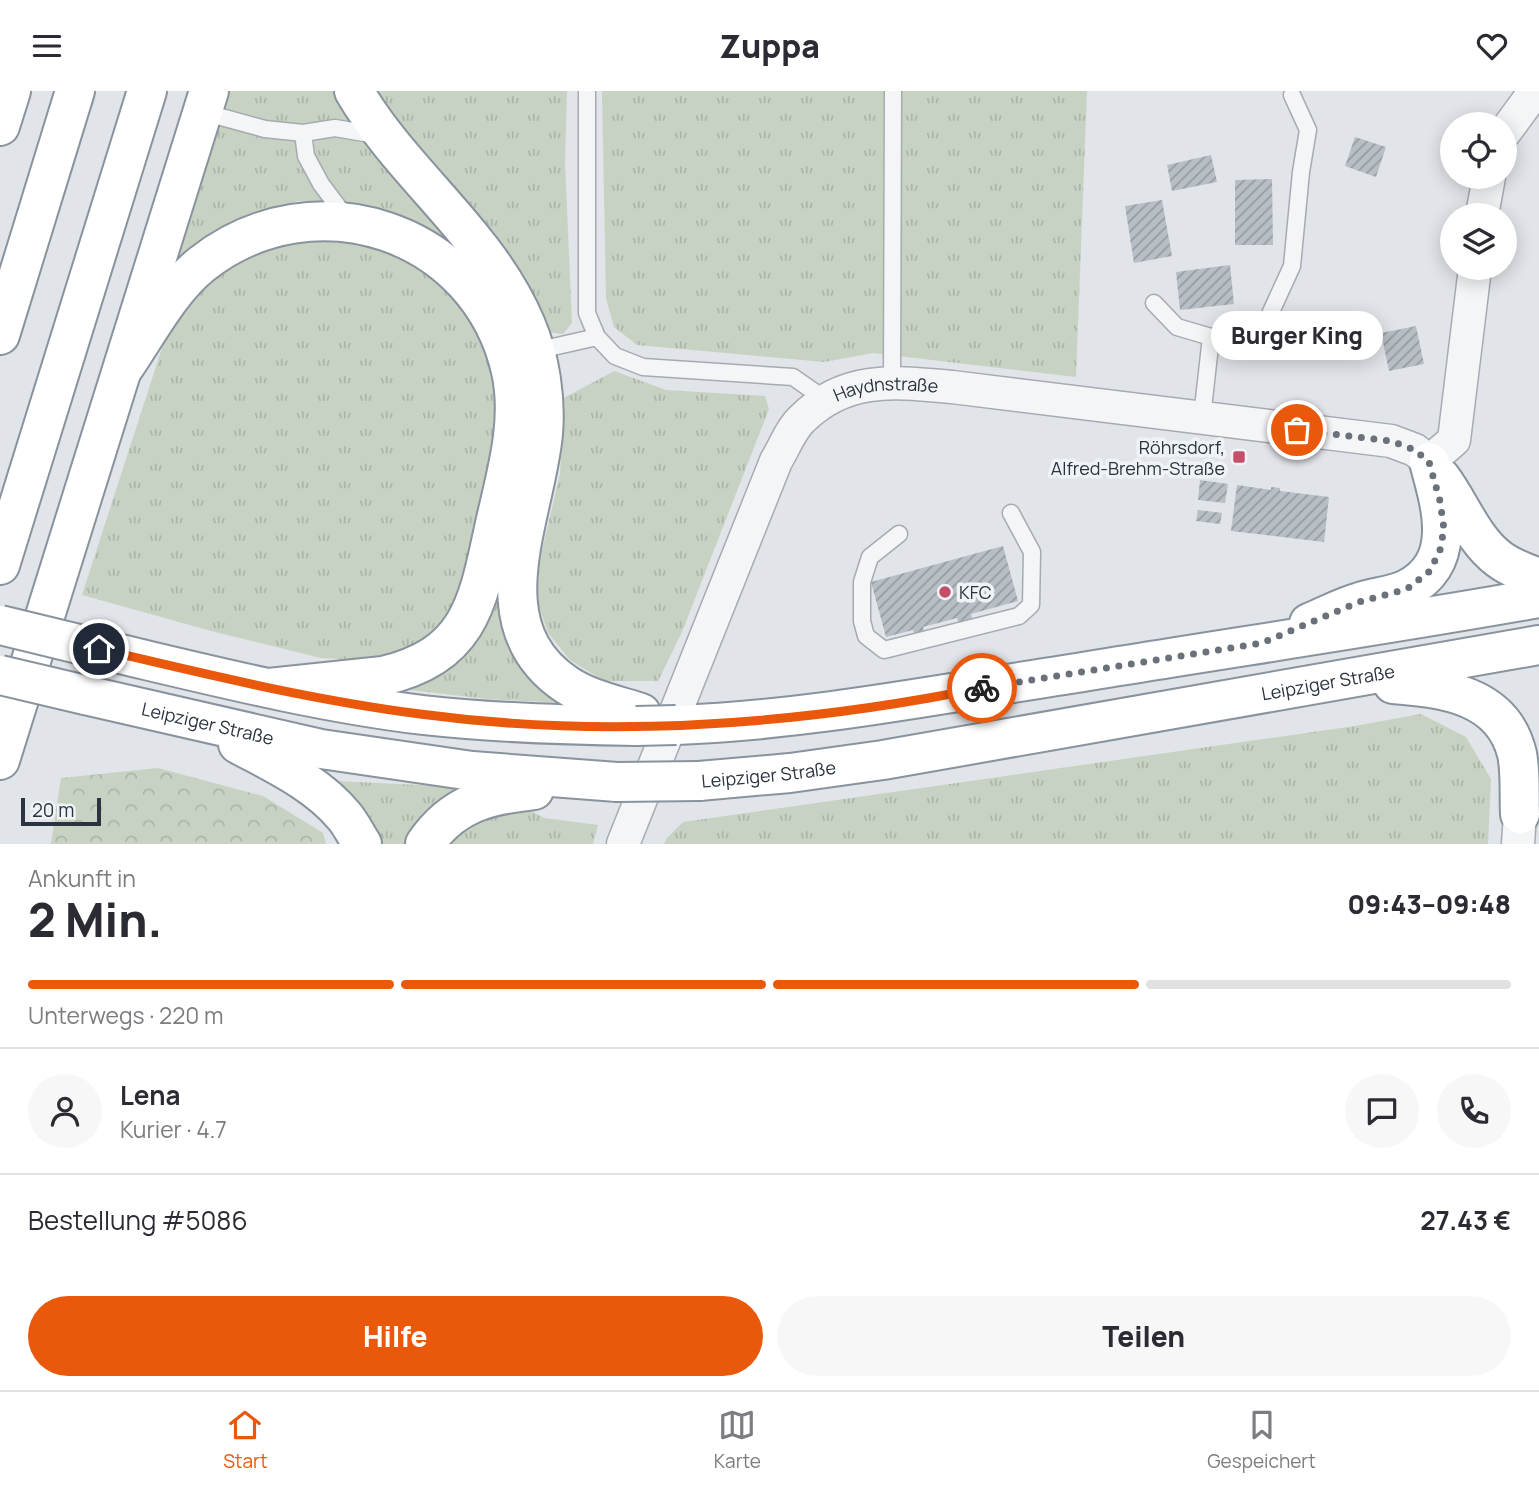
<!DOCTYPE html>
<html lang="de">
<meta charset="utf-8">
<style>
:root{--surface:#fff;--page:#f7f7f7;--text:#2b2b33;--muted:#7c7c81;--line:#e1e1e2;--accent:#ea580c}
body{margin:0;font-family:Manrope,sans-serif;background:var(--page);color:var(--text);height:100vh;display:flex;flex-direction:column;font-size:26px;white-space:nowrap}
*{box-sizing:border-box;margin:0}
p{font-size:23px;color:var(--muted)}
.icon{flex:none;width:38px;height:38px;fill:none;stroke:currentColor;stroke-width:2;stroke-linecap:round;stroke-linejoin:round}
.map{position:relative;height:753px;overflow:hidden}
.drawer{display:flex;flex-direction:column;background:var(--surface);flex:1}
.drawer>*{flex:none}
.fabs{position:absolute;left:1440px;top:21px;display:grid;gap:14px}
.fabs a{display:grid;place-items:center;width:77px;height:77px;border-radius:50%;background:var(--surface);box-shadow:0 4px 18px #0003;font-size:35px}
.scale{position:absolute;left:21px;bottom:18px;width:80px;box-sizing:border-box;padding-left:7px;border:4px solid #2a333f;border-top:0;font-size:19px;line-height:24px;white-space:nowrap;color:#2a333f;-webkit-text-stroke:5px #f0f3f6;paint-order:stroke}
.pin{position:absolute;display:grid;place-items:center;width:60px;height:60px;color:#fff;margin:-30px;border:4px solid #fff;border-radius:50%;box-shadow:0 2px 7px #0007}
.courier{position:absolute;display:grid;place-items:center;width:70px;height:70px;margin:-35px;border:5px solid #ea580c;border-radius:50%;background:#fff;color:#222;box-shadow:0 2px 9px #0007}
.bubble{position:absolute;height:49px;border-radius:24px;background:var(--surface);box-shadow:0 4px 18px #0003;font-size:23px;font-weight:800;line-height:49px;text-align:center}
.head em{font-style:normal;font-weight:800}
.head div{display:flex;flex-direction:column-reverse}
.head{display:flex;align-items:center;justify-content:space-between;height:119px;padding:0 28px}
h1{font-size:46px;font-weight:800;line-height:52px}
.bar{display:grid;grid-template-columns:repeat(4,1fr);gap:10px 7px;align-content:center;height:84px;padding:0 28px}
.bar i{height:9px;border-radius:5px;background:var(--line)}
.bar .current{background:var(--accent)}
.bar p{grid-column:span 4}
.line{display:flex;align-items:center;gap:18px;padding:0 28px;border-top:2px solid var(--line)}
.line div{flex:1}
.round{display:grid;place-items:center;flex:none;width:74px;height:74px;border-radius:37px;background:var(--page)}
.primary-button{display:flex;gap:14px;margin-top:auto;padding:14px 28px}
.primary-button a{flex:1;height:80px;border-radius:42px;background:var(--accent);color:#fff;font-size:28px;font-weight:800;line-height:80px;text-align:center}
.primary-button a+a{background:var(--page);color:var(--text)}
header{display:flex;justify-content:space-between;align-items:center;height:91px;padding:0 28px;background:var(--surface);font-size:32px;font-weight:800}
.menu{display:flex;justify-content:space-around;align-items:center;height:98px;border-top:2px solid var(--line);background:var(--surface);font-size:19px;color:var(--muted)}
.menu a{display:grid;justify-items:center;gap:4px}
.menu .current{color:var(--accent)}
.map>svg:first-child{display:block}
.grass{fill:url(#grass-tufts)}
.forest{fill:url(#forest-crowns)}
.building{fill:url(#building-hatch)}
.lines{fill:none;stroke-linecap:round;stroke-linejoin:round}
.lane-casing{stroke:#a6abb2;stroke-width:19}
.street-casing{stroke:#a6abb2;stroke-width:35}
.highway-casing{stroke:#89939e;stroke-width:42}
.lane{stroke:#f3f5f7;stroke-width:16}
.street{stroke:#f3f5f7;stroke-width:32}
.highway{stroke:#fff;stroke-width:38}
.highway-bridge-casing{stroke:#89939e;stroke-width:42;stroke-linecap:butt}
.highway-bridge{stroke:#fff;stroke-width:38}
.done{stroke:#6a717a;stroke-width:7;stroke-dasharray:0 12.6}
.route{stroke:#ea580c;stroke-width:9}
.poi-dot{fill:#c44f6a;stroke:#f0f3f6;stroke-width:2.5}
.labels{text-anchor:middle;dominant-baseline:central;stroke-width:7;stroke-linejoin:round;paint-order:stroke}
.street-label{font-size:18px;fill:#2a333f;stroke:#f0f3f6}
.poi-label{font-size:18px;fill:#2a333f;stroke:#f0f3f6;text-anchor:end}
</style>
<header><svg class="icon" aria-label="menu" viewBox="0 0 24 24"><path d="M4 6h16M4 12h16M4 18h16"/></svg>Zuppa<svg class="icon" aria-label="heart" viewBox="0 0 24 24"><path d="M12 20l-8-8c-3-5 5-10 8-4 3-6 11-1 8 4z"/></svg></header>
<div class="map">
<svg width="1539" height="753" viewBox="0 0 1539 753">
<defs>
<pattern id="grass-tufts" width="24" height="20" patternUnits="userSpaceOnUse" patternTransform="scale(1.75)"><rect width="24" height="20" fill="#c8d2c3"/><path d="M3 7l-1-3M5 7V3M7 7l1-3M15 17l-1-3M17 17v-4M19 17l1-3" fill="none" stroke="#acb5a9"/></pattern>
<pattern id="forest-crowns" width="20" height="18" patternUnits="userSpaceOnUse" patternTransform="scale(1.75)"><rect width="20" height="18" fill="#c8d2c3"/><path d="M2 6a3 3 0 1 1 6 0M12 15a3 3 0 1 1 6 0" fill="none" stroke="#acb5a9"/></pattern>
<pattern id="building-hatch" width="6" height="6" patternUnits="userSpaceOnUse" patternTransform="scale(1.75)"><rect width="6" height="6" fill="#b8bec5"/><path d="M-1 1l2-2M0 6l6-6M5 7l2-2" fill="none" stroke="#969ba1"/></pattern>
</defs>
<rect width="100%" height="100%" fill="#e1e4e8"/>
<path class="grass" d="M222 0H337L450 147 447 152 366 114 298 110 215 140 179 176 169 172Z
M377 0H567L565 72 572 232 563 243 548 241 536 209 495 142 410 49Z
M602 0H1087L1076 286 873 262 824 271 637 254 614 236 606 207Z
M319 140 416 166 481 238 497 295V351L469 489 454 520 431 548 380 570 321 567 215 541 82 504 173 223 208 180Z
M614 280 666 299 765 305 769 318 682 541 658 590H604L570 569 548 542 536 507 539 472 560 383 564 307Z
M500 487 561 612 488 608 410 599 468 557Z
M1421 623 1466 646 1491 688 1488 753H664L666 748 683 731 1355 635Z
M333 690 464 696 409 753H378Z
M531 720 544 727 598 734 593 753H450C466 726 503 724 531 720Z"/>
<path class="forest" d="M158 677 263 705 323 742 326 753H51L61 687Z"/>
<path class="building" d="M1355 46 1386 56 1376 86 1345 75Z
M1211 64 1217 91 1172 100 1167 74Z
M1272 88 1273 154H1235V89Z
M1162 109 1172 165 1134 172 1125 115Z
M1230 174 1234 213 1180 219 1176 181Z
M1416 235 1424 273 1389 280 1381 242Z
M1200 389 1228 393 1225 412 1198 409Z
M1237 394 1271 399V396L1280 397V400L1329 406 1324 451 1231 440Z
M1198 419 1222 422 1220 433 1196 430Z
M1003 455 1018 510 971 523 976 541 962 545 957 527 923 536 926 546 915 549 913 539 886 546 871 491Z"/>
<g class="lines">
<g class="lane-casing">
<path id="lane" d="M587 0V222L597 246 615 265 643 276 793 286 826 309
M203 21 265 38 303 42 306 65 321 93 348 129
M303 42 335 37 376 44
M1154 212 1177 236 1211 246
M535 260 597 246
M892 290 893 0
M1202 326 1211 246 1265 234 1292 175 1301 81 1308 39 1292 4
M899 443 870 466 862 491V530L866 545 884 559 1019 525 1031 514 1032 461 1011 422"/>
</g>
<g class="street-casing">
<g id="street">
<path d="M1505 41 1535 0"/>
<path d="M1482 124 1489 86"/>
<path id="s1" d="M623 753 776 370C784 357 791 338 802 328 846 284 896 291 952 296L1391 350 1415 359 1429 371 1454 349 1475 177"/>
<path d="M1518 753 1520 723"/>
</g>
</g>
<g class="highway-casing">
<g id="highway">
<path d="M354 0C403 84 488 143 526 234 540 267 546 307 543 343 535 427 477 534 567 594 588 608 616 614 641 622"/>
<path d="M0 35 11 0"/>
<path d="M0 244 75 0"/>
<path d="M123 278C146 245 170 198 202 173 314 85 479 139 511 280 523 334 504 390 493 442 477 517 467 565 383 585L269 597"/>
<path d="M1441 387C1460 412 1473 449 1499 468 1511 477 1525 482 1539 487"/>
<path d="M0 474 147 0"/>
<path d="M1309 532C1326 525 1342 516 1360 511 1374 506 1393 505 1407 498 1459 471 1441 415 1429 371"/>
<path d="M99 558C206 583 314 611 423 624 494 632 565 634 636 635"/>
<path d="M1393 593C1444 597 1503 604 1517 663 1521 682 1519 704 1520 723"/>
<path id="s2" d="M85 604 321 658 472 680 617 691"/>
<path d="M676 634C807 629 934 604 1064 584 1222 558 1381 535 1539 507"/>
<path d="M238 653C275 673 317 692 344 725 351 733 356 744 362 753"/>
<path d="M0 669 209 0"/>
<path id="s3" d="M699 690 790 682 883 669 1539 554"/>
<path d="M425 753C453 712 488 704 534 699"/>
</g>
</g>
<use href="#lane" class="lane"/>
<use href="#street" class="street"/>
<use href="#highway" class="highway"/>
<g class="highway-bridge-casing">
<path id="highway-bridge" d="M0 534 99 558
M0 584 85 604
M636 635 676 634
M617 691 699 690"/>
</g>
<use href="#highway-bridge" class="highway-bridge"/>
</g>
<g class="lines">
<path class="done" d="M982 597 1262 552 1359 511 1407 498 1430 480 1440 459 1444 438 1440 410 1429 371 1415 359 1391 350 1297 339"/>
<path class="route" d="M99 558C205 583 311 609 420 623 606 648 798 634 982 597"/>
</g>
<g class="poi-dot">
<rect x="1232" y="359" width="14" height="14" rx="3.5"/>
<circle cx="945" cy="501" r="7"/>
</g>
<g class="labels">
<g class="street-label">
<text stroke="none"><textPath href="#s1" startOffset="555">Haydnstraße</textPath></text>
<text stroke="none"><textPath href="#s3" startOffset="637">Leipziger Straße</textPath></text>
<text stroke="none"><textPath href="#s2" startOffset="126">Leipziger Straße</textPath></text>
<text stroke="none"><textPath href="#s3" startOffset="70">Leipziger Straße</textPath></text>
</g>
<g class="poi-label">
<text x="1225" y="356">Röhrsdorf,<tspan x="1225" dy="21">Alfred-Brehm-Straße</tspan></text>
<text x="959" y="501" text-anchor="start">KFC</text>
</g>
</g>
</svg>
<div class="fabs">
<a><svg class="icon" aria-label="locate" viewBox="0 0 24 24"><circle cx="12" cy="12" r="6"/><path d="M12 2v4M12 18v4M2 12h4M18 12h4"/></svg></a>
<a><svg class="icon" aria-label="layers" viewBox="0 0 24 24"><path d="M12 4l9 5-9 5-9-5zM3 14l9 5 9-5"/></svg></a>
</div>
<div class="scale">20 m</div>
<div class="pin" style="left:1297px;top:339px;background:#ea580c"><svg class="icon" aria-label="bag" viewBox="0 0 24 24"><path d="M5 8h14l-1 12H6zM9 8a3 3 0 0 1 6 0"/></svg></div>
<div class="pin" style="left:99px;top:558px;background:#1f2937"><svg class="icon" aria-label="home" viewBox="0 0 24 24"><path d="M3 11l9-7 9 7M6 9v11h12V9"/></svg></div>
<div class="courier" style="left:982px;top:597px"><svg class="icon" aria-label="bike" viewBox="0 0 24 24"><circle cx="6" cy="16" r="4"/><circle cx="18" cy="16" r="4"/><path d="M6 16l4-8h5l3 8M10 8l3 8H6M13 5h3"/></svg></div>
<div class="bubble" style="left:1211px;top:220px;width:172px">Burger King</div>
</div>
<section class="drawer">
<div class="head"><div><h1>2 Min.</h1><p>Ankunft in</p></div><em>09:43–09:48</em></div>
<div class="bar"><i class="current"></i><i class="current"></i><i class="current"></i><i></i><p>Unterwegs · 220 m</p></div>
<div class="line" style="height:126px"><a class="round"><svg class="icon" aria-label="person" viewBox="0 0 24 24"><circle cx="12" cy="8" r="4"/><path d="M4 21q1-7 8-7t8 7"/></svg></a><div><b>Lena</b><p>Kurier · 4.7</p></div><a class="round"><svg class="icon" aria-label="chat" viewBox="0 0 24 24"><path d="M4 5h16v11H9l-5 4z"/></svg></a><a class="round"><svg class="icon" aria-label="phone" viewBox="0 0 24 24"><path d="M5 4h4l2 5-3 2q2 4 5 5l2-3 5 2v4C11 20 4 13 5 4z"/></svg></a></div>
<div class="line" style="height:91px"><div>Bestellung #5086</div><b>27.43 €</b></div>
<div class="primary-button"><a>Hilfe</a><a>Teilen</a></div>
</section>
<nav class="menu">
<a class="current"><svg class="icon" aria-label="home" viewBox="0 0 24 24"><path d="M3 11l9-7 9 7M6 9v11h12V9"/></svg>Start</a>
<a><svg class="icon" aria-label="map" viewBox="0 0 24 24"><path d="M3 6l6-2 6 2 6-2v14l-6 2-6-2-6 2zM9 4v14M15 6v14"/></svg>Karte</a>
<a><svg class="icon" aria-label="saved" viewBox="0 0 24 24"><path d="M7 4h10v16l-5-4-5 4z"/></svg>Gespeichert</a>
</nav>
